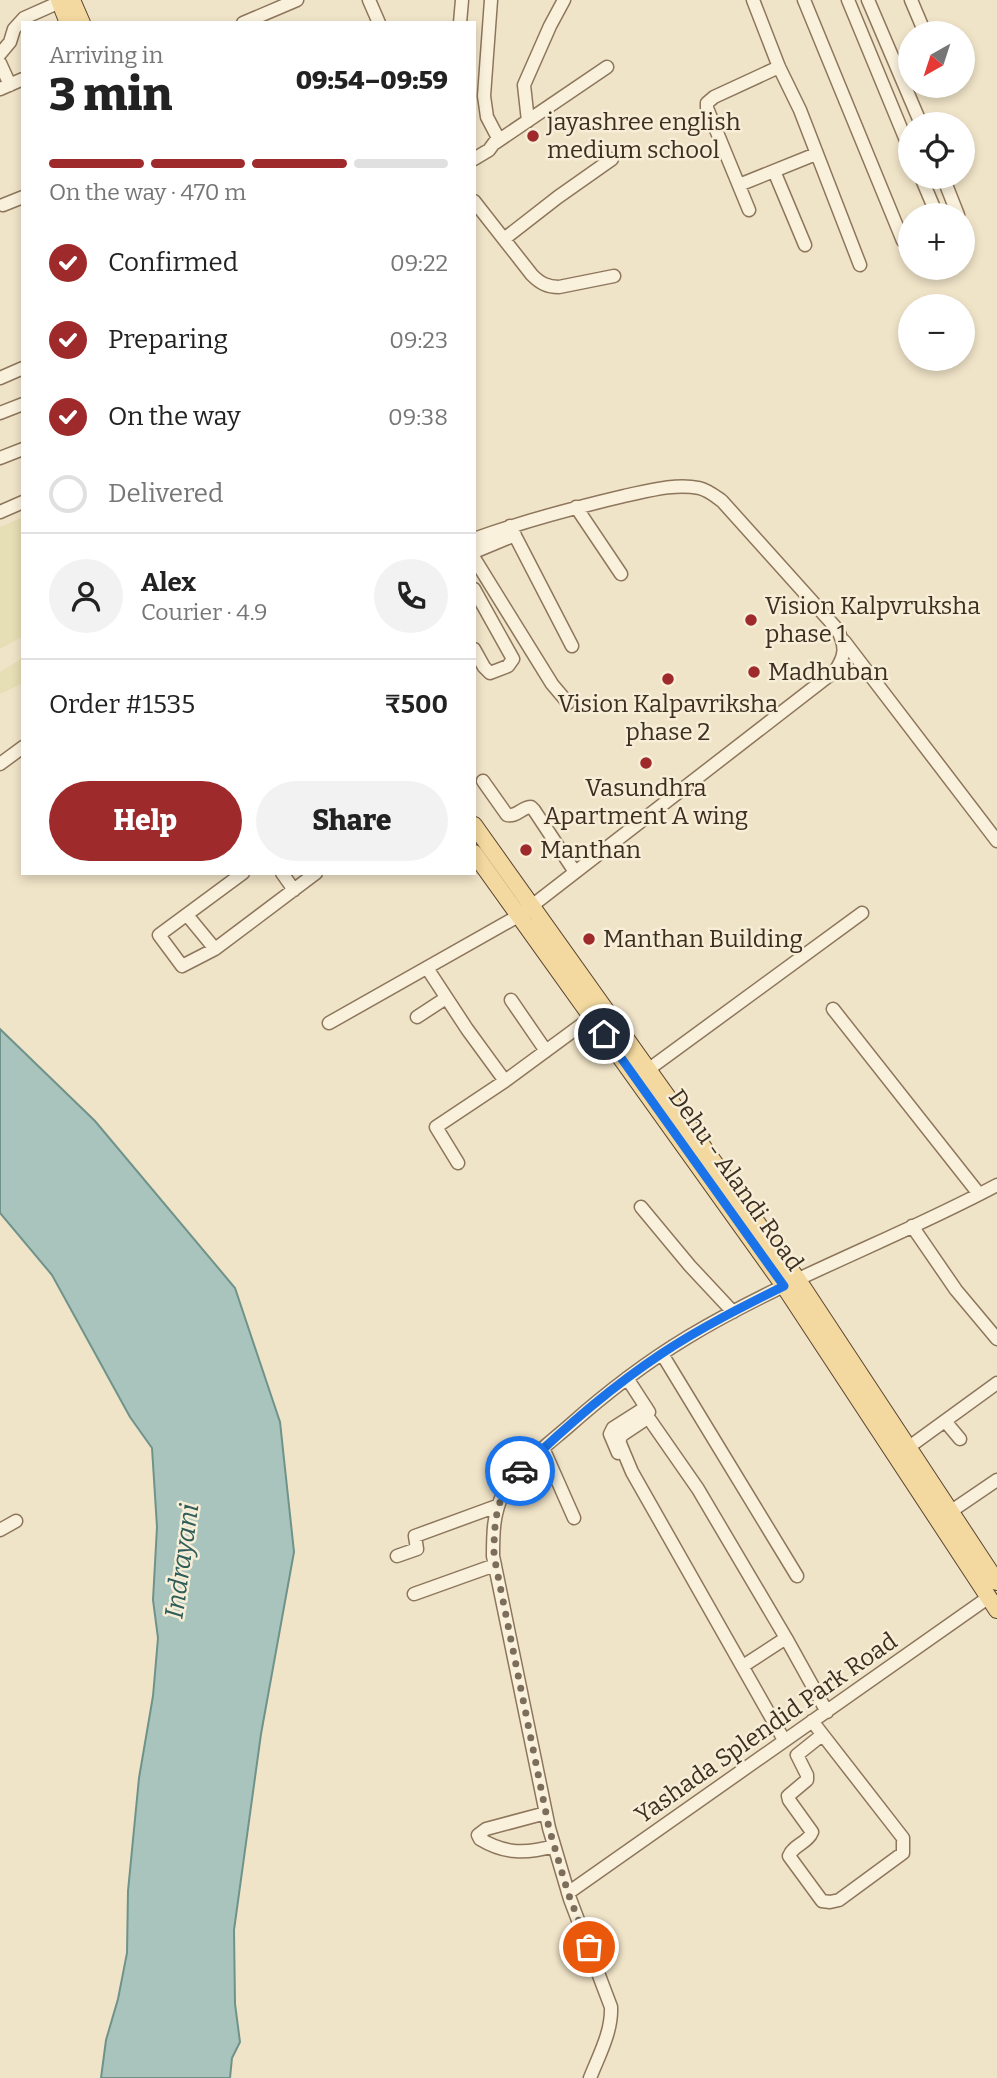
<!DOCTYPE html>
<meta charset="utf-8">
<style>
:root{--surface:#fff;--page:#f2f2f2;--text:#222;--muted:#767676;--line:#e0e0e0;--accent:#9e2a2b}
body{margin:0;font-family:Bitter,serif;background:var(--page);color:var(--text);height:100vh;display:flex;flex-direction:column;font-size:26px;white-space:nowrap}
*{box-sizing:border-box;margin:0}
p{font-size:23px;color:var(--muted)}
.icon{flex:none;width:38px;height:38px;fill:none;stroke:currentColor;stroke-width:2;stroke-linecap:round;stroke-linejoin:round}
.map{position:relative;flex:1;overflow:hidden}
.details{position:absolute;left:21px;top:21px;width:455px;height:854px;display:flex;flex-direction:column;background:var(--surface);border-radius:0px;box-shadow:0 4px 10px #0003}
.details>*{flex:none}
.needle{width:46px;rotate:219deg}
.controls{position:absolute;left:898px;top:21px;display:grid;gap:14px}
.controls a{display:grid;place-items:center;width:77px;height:77px;border-radius:50%;background:var(--surface);box-shadow:0 4px 10px #0003;font-size:35px}
.pin{position:absolute;display:grid;place-items:center;width:60px;height:60px;color:#fff;margin:-30px;border:4px solid #fff;border-radius:50%;box-shadow:0 2px 7px #0007}
.courier{position:absolute;display:grid;place-items:center;width:70px;height:70px;margin:-35px;border:5px solid #1a73e8;border-radius:50%;background:#fff;color:#222;box-shadow:0 2px 9px #0007}
.overview em{font-style:normal;font-weight:800}
.overview div{display:flex;flex-direction:column-reverse}
.overview{display:flex;align-items:center;justify-content:space-between;height:119px;padding:0 28px}
h1{font-size:46px;font-weight:800;line-height:52px}
.bar{display:grid;grid-template-columns:repeat(4,1fr);gap:10px 7px;align-content:center;height:84px;padding:0 28px}
.bar i{height:9px;border-radius:5px;background:var(--line)}
.bar .active{background:var(--accent)}
.bar p{grid-column:span 4}
.line{display:flex;align-items:center;gap:18px;padding:0 28px;border-top:2px solid var(--line)}
.line div{flex:1}
.round{display:grid;place-items:center;flex:none;width:74px;height:74px;border-radius:37px;background:var(--page)}
ol{padding:0 28px;list-style:none}
li{display:flex;align-items:center;gap:21px;height:77px}
li p{margin-inline-start:auto}
li .icon{padding:7px;border-radius:50%;background:var(--accent);color:#fff;stroke-width:4}
li:last-child{color:var(--muted)}
li i{width:38px;height:38px;border:4px solid var(--line);border-radius:50%}
.primary-button{display:flex;gap:14px;margin-top:auto;padding:14px 28px}
.primary-button a{flex:1;height:80px;border-radius:42px;background:var(--accent);color:#fff;font-size:28px;font-weight:800;line-height:80px;text-align:center}
.primary-button a+a{background:var(--page);color:var(--text)}
.map>svg:first-child{display:block}
.farmland{fill:#e6deb5}
.water{fill:#a9c4bc;stroke:#6f938a;stroke-width:2}
.lines{fill:none;stroke-linecap:round;stroke-linejoin:round}
.minor-casing{stroke:#8d765c;stroke-width:15}
.major-casing{stroke:#5b4430;stroke-width:18}
.minor{stroke:#faf1dc;stroke-width:12}
.major{stroke:#f3d9a0;stroke-width:16}
.done{stroke:#7c6e5b;stroke-width:7;stroke-dasharray:0 12.6}
.route{stroke:#1a73e8;stroke-width:9}
.poi-dot{fill:#9e2a2b;stroke:#f7eed8;stroke-width:2.5}
.labels{text-anchor:middle;dominant-baseline:central;stroke-width:5;stroke-linejoin:round;paint-order:stroke}
.poi-label{font-size:24px;fill:#3d2e20;stroke:#f7eed8;text-anchor:start}
.street-label{font-size:24px;fill:#3d2e20;stroke:#f7eed8}
.water-label{font-size:26px;font-style:italic;fill:#2f5d5a;stroke:#f7eed8}
</style>
<div class="map">
<svg width="997" height="2078" viewBox="0 0 997 2078">
<rect width="100%" height="100%" fill="#f0e4c8"/>
<path class="farmland" d="M23 517V636L0 649V527Z
M23 658V683L0 694V672Z"/>
<path class="water" d="M0 1029 95 1121 235 1288 280 1422 294 1552 261 1734 234 1930 235 2004 240 2042 232 2058 230 2078H101L106 2040 118 1999 127 1953 128 1891 139 1778 153 1696 158 1638 153 1600 157 1527 152 1448 130 1417 52 1275 0 1213Z"/>
<g class="lines">
<g class="minor-casing">
<path id="minor" d="M369 0 379 23
M753 0 779 67 800 110 860 265
M804 0 903 241
M848 0 910 150
M868 0 921 124
M911 0 925 33
M243 23 297 0
M460 23 462 0
M0 54 10 42 14 29 24 18 60 2
M0 63 10 85
M0 89 23 79
M528 121 524 85 550 26 564 0
M495 143 607 67
M474 159 489 150 497 139V136L487 117 484 96 491 0
M774 171 805 245
M921 177 937 215
M943 177 958 215
M739 185 816 154
M474 201 532 275C540 283 547 287 559 287L614 276
M3 205 23 197
M749 210 707 108V103L714 97 779 67
M962 226 965 232
M504 239 558 197 612 159
M0 378 23 368
M0 413 23 404
M0 458 23 449
M576 507 621 574
M0 512 23 502
M510 526 572 646
M474 552 515 535
M474 558 552 684 568 703
M474 589 513 659 508 666 490 673 484 667 474 649
M844 641 997 841
M0 764 23 747
M483 781 507 815C517 817 522 807 531 807L534 810 575 872
M243 873 159 935 182 966 215 949 316 873
M282 873 294 890
M187 915 215 949
M427 968 467 1029 505 1081
M511 1000 546 1051
M833 1009 979 1194
M417 1017 446 998
M329 1023 520 915 835 671C846 655 846 646 837 629L722 501C715 496 708 490 699 488 675 483 648 491 624 496 573 508 524 521 474 539
M649 1069 862 913
M458 1163 436 1127 505 1081 592 1017
M641 1207 690 1266 733 1312
M912 1226 956 1290 997 1339
M662 1354 797 1576
M627 1378 649 1412
M945 1421 960 1439
M909 1447 997 1383
M543 1448 574 1518
M618 1453 610 1434 613 1428 646 1407
M944 1516 997 1480
M0 1530 16 1521
M397 1556 417 1549 415 1536 497 1506
M414 1594 495 1565
M743 1666 786 1638
M812 1721 903 1838V1853L839 1900 830 1902 822 1901 789 1856C793 1845 808 1843 812 1832L789 1800 788 1796 807 1780V1775L797 1755 822 1735
M784 1740 632 1472 619 1441 622 1435 646 1419 650 1420 698 1489 786 1638 827 1712
M546 1813 486 1829 478 1835 480 1839C505 1854 526 1854 554 1846
M568 1893 989 1597
M590 2078C599 2055 612 2032 611 2007L570 1899 549 1828 493 1556C493 1535 493 1514 503 1494 517 1467 546 1446 569 1426 606 1393 645 1363 688 1337 786 1278 896 1239 997 1185"/>
</g>
<g class="major-casing">
<path id="major" d="M59 0 68 23
M72 0 82 23
M474 825 798 1280 997 1582
M474 853 784 1286 997 1610"/>
</g>
<use href="#minor" class="minor"/>
<use href="#major" class="major"/>
</g>
<g class="lines">
<path class="done" d="M520 1471C495 1495 494 1524 494 1556L549 1828 568 1893 589 1947"/>
<path class="route" d="M520 1471C564 1428 610 1388 661 1354 700 1328 742 1307 784 1286L604 1034"/>
</g>
<g class="poi-dot">
<circle cx="533" cy="136" r="7"/>
<circle cx="751" cy="620" r="7"/>
<circle cx="754" cy="672" r="7"/>
<circle cx="668" cy="679" r="7"/>
<circle cx="646" cy="763" r="7"/>
<circle cx="526" cy="850" r="7"/>
<circle cx="589" cy="939" r="7"/>
</g>
<g class="labels">
<g class="poi-label">
<text x="547" y="122">jayashree english<tspan x="547" dy="28">medium school</tspan></text>
<text x="765" y="606">Vision Kalpvruksha<tspan x="765" dy="28">phase 1</tspan></text>
<text x="768" y="672">Madhuban</text>
<text x="668" y="704" text-anchor="middle">Vision Kalpavriksha<tspan x="668" dy="28">phase 2</tspan></text>
<text x="646" y="788" text-anchor="middle">Vasundhra<tspan x="646" dy="28">Apartment A wing</tspan></text>
<text x="540" y="850">Manthan</text>
<text x="603" y="939">Manthan Building</text>
</g>
<g class="street-label">
<text transform="translate(736 1180) rotate(55)">Dehu - Alandi Road</text>
<text transform="translate(766 1728) rotate(-35)">Yashada Splendid Park Road</text>
</g>
<g class="water-label">
<text transform="translate(182 1561) rotate(-82)">Indrayani</text>
</g>
</g>
</svg>
<div class="controls">
<a><svg class="needle" viewBox="-14 -14 28 28"><path d="M0-13l5 13h-10z" fill="#e53935"/><path d="M0 13l5-13h-10z" fill="#767676"/></svg></a>
<a><svg class="icon" aria-label="locate" viewBox="0 0 24 24"><circle cx="12" cy="12" r="6"/><path d="M12 2v4M12 18v4M2 12h4M18 12h4"/></svg></a>
<a>+</a>
<a>−</a>
</div>
<div class="pin" style="left:589px;top:1947px;background:#ea580c"><svg class="icon" aria-label="bag" viewBox="0 0 24 24"><path d="M5 8h14l-1 12H6zM9 8a3 3 0 0 1 6 0"/></svg></div>
<div class="pin" style="left:604px;top:1034px;background:#1f2937"><svg class="icon" aria-label="home" viewBox="0 0 24 24"><path d="M3 11l9-7 9 7M6 9v11h12V9"/></svg></div>
<div class="courier" style="left:520px;top:1471px"><svg class="icon" aria-label="car" viewBox="0 0 24 24"><path d="M5 17H2v-5l4-1 3-4h7l3 4 3 1v5h-3M9 17h6M6 11h13"/><circle cx="7" cy="17" r="2"/><circle cx="17" cy="17" r="2"/></svg></div>
<section class="details">
<div class="overview"><div><h1>3 min</h1><p>Arriving in</p></div><em>09:54–09:59</em></div>
<div class="bar"><i class="active"></i><i class="active"></i><i class="active"></i><i></i><p>On the way · 470 m</p></div>
<ol>
<li><svg class="icon" aria-label="check" viewBox="0 0 24 24"><path d="M5 12l5 5 9-10"/></svg>Confirmed<p>09:22</p></li>
<li><svg class="icon" aria-label="check" viewBox="0 0 24 24"><path d="M5 12l5 5 9-10"/></svg>Preparing<p>09:23</p></li>
<li><svg class="icon" aria-label="check" viewBox="0 0 24 24"><path d="M5 12l5 5 9-10"/></svg>On the way<p>09:38</p></li>
<li><i></i>Delivered</li>
</ol>
<div class="line" style="height:126px"><a class="round"><svg class="icon" aria-label="person" viewBox="0 0 24 24"><circle cx="12" cy="8" r="4"/><path d="M4 21q1-7 8-7t8 7"/></svg></a><div><b>Alex</b><p>Courier · 4.9</p></div><a class="round"><svg class="icon" aria-label="phone" viewBox="0 0 24 24"><path d="M5 4h4l2 5-3 2q2 4 5 5l2-3 5 2v4C11 20 4 13 5 4z"/></svg></a></div>
<div class="line" style="height:91px"><div>Order #1535</div><b>₹500</b></div>
<div class="primary-button"><a>Help</a><a>Share</a></div>
</section>
</div>
